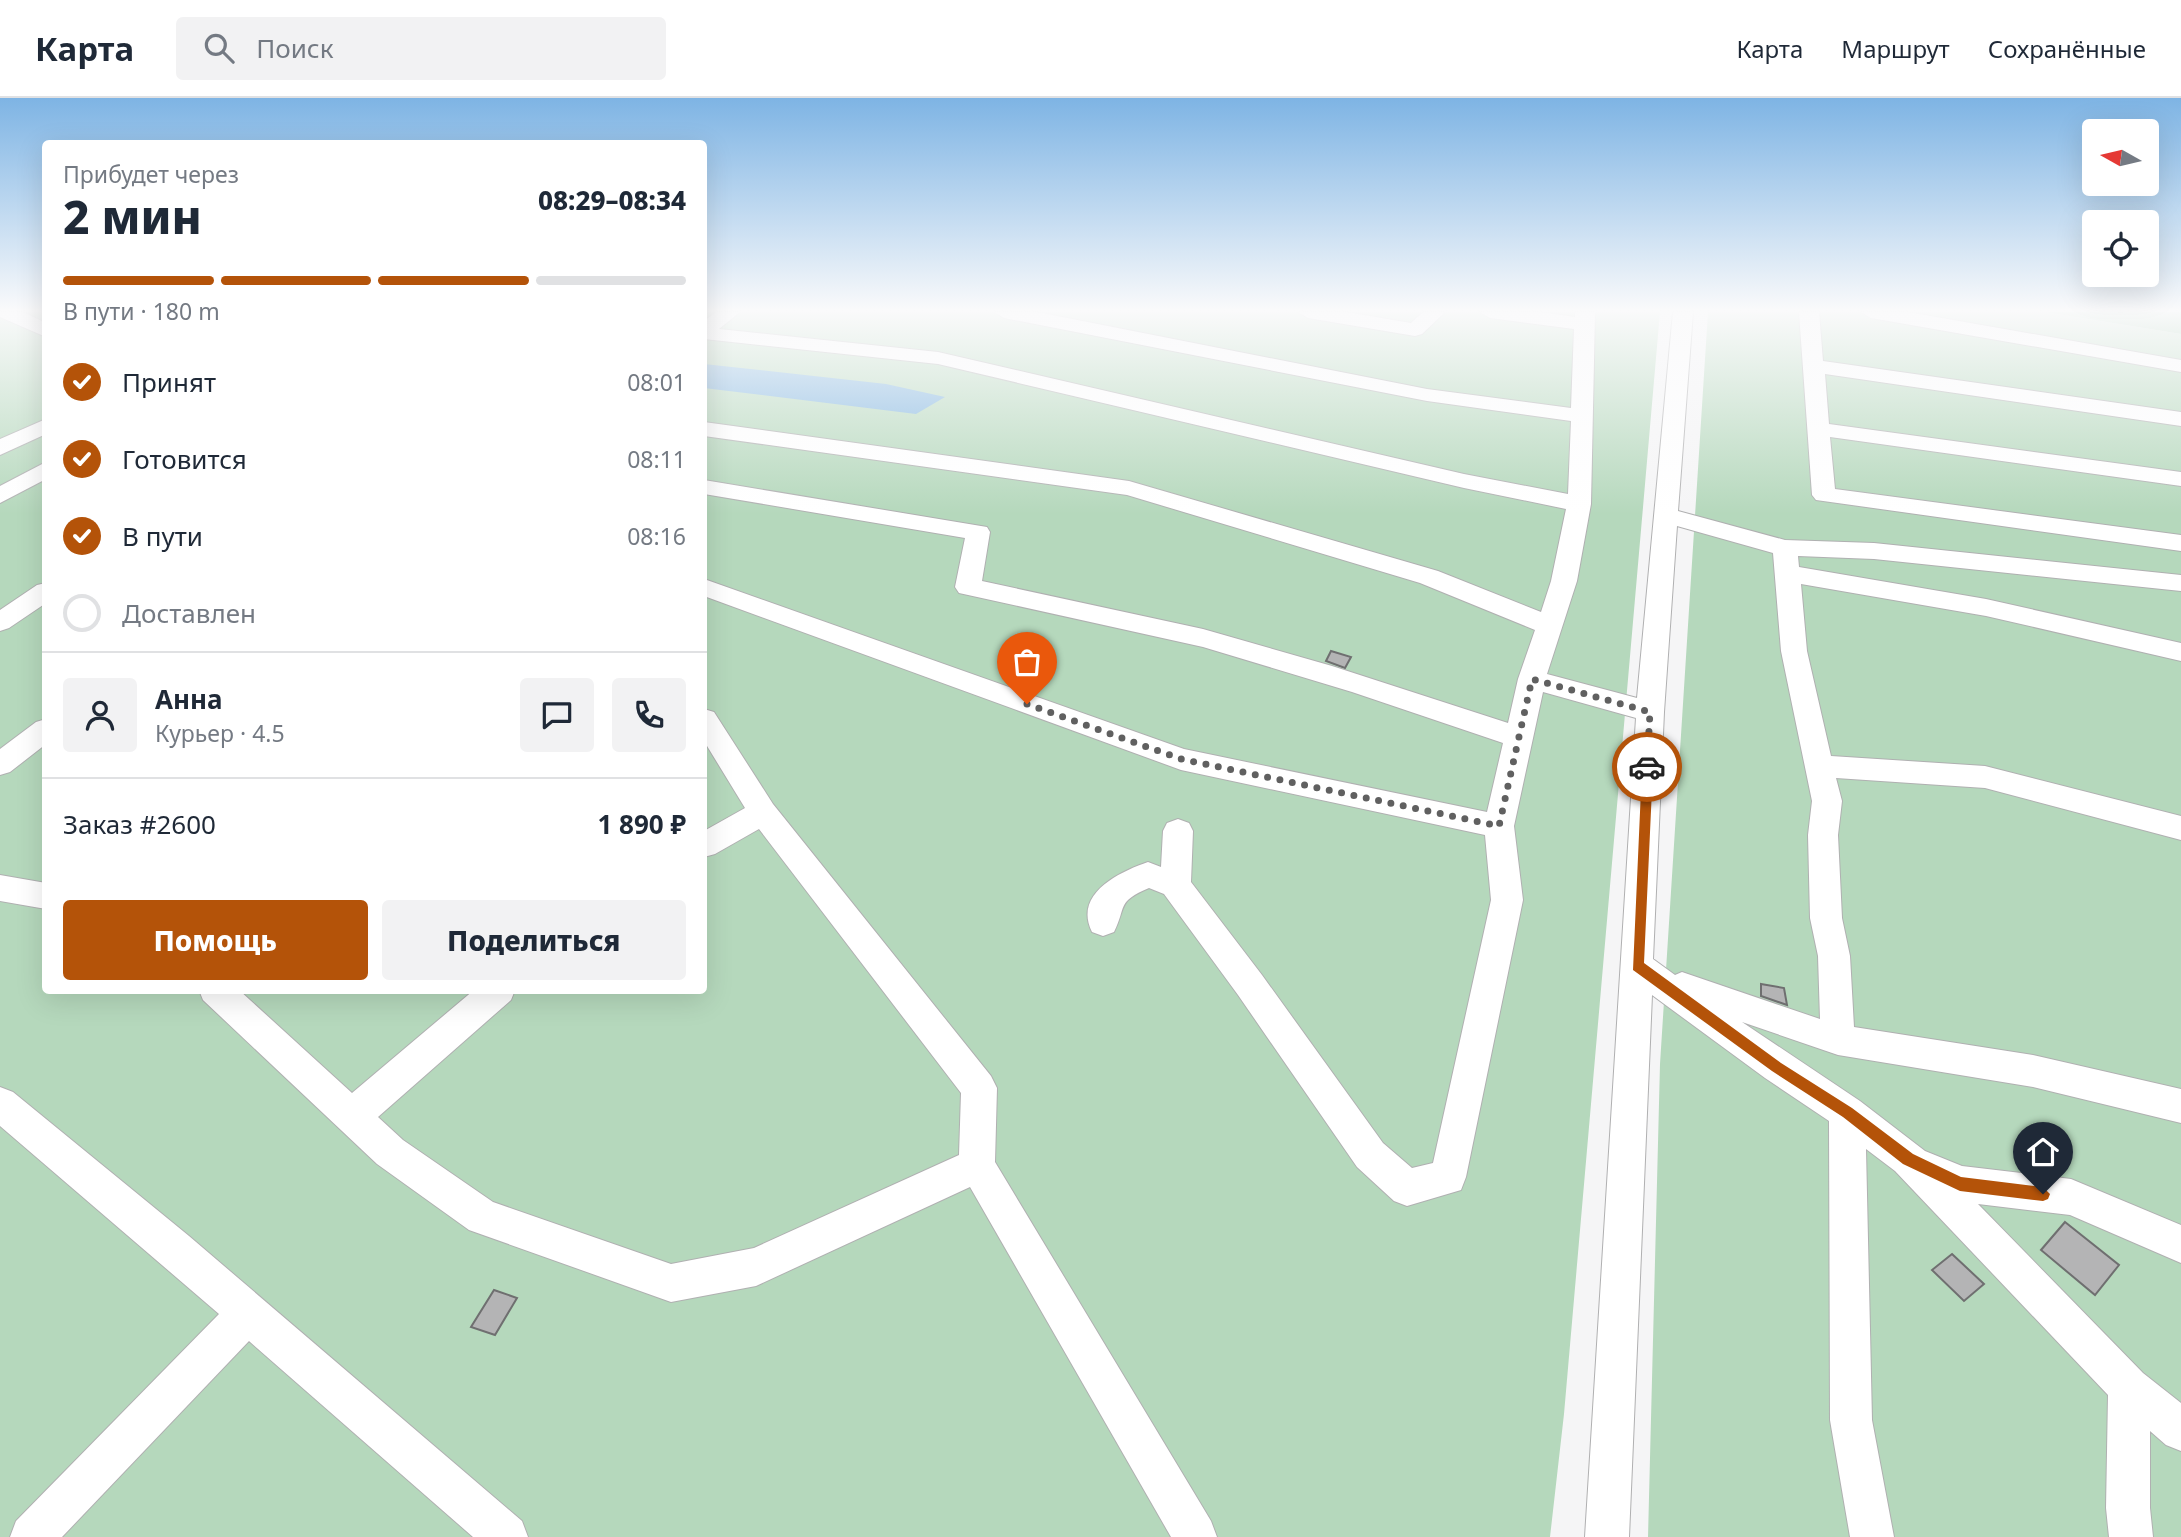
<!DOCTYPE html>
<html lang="ru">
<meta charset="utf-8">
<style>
:root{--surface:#fff;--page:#f2f2f3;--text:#1f2937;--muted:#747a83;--line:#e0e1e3;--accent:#b45309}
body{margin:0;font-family:"Noto Sans",sans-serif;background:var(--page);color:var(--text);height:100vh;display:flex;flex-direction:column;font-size:26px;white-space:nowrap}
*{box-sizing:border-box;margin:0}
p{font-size:23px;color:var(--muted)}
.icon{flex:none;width:38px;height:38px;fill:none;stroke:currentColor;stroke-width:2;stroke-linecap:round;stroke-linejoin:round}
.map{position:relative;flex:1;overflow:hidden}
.side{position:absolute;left:42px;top:42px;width:665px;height:854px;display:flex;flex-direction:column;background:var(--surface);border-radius:7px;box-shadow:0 7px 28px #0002}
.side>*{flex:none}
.needle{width:46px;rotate:278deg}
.buttons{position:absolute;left:2082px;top:21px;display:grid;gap:14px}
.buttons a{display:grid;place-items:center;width:77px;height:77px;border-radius:7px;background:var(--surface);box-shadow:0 7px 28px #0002;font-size:35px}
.pin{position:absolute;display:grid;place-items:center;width:60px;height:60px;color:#fff;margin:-72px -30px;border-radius:50% 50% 50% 0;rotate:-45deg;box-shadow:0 0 7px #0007}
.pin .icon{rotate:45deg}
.courier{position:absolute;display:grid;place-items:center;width:70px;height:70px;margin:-35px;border:5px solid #b45309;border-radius:50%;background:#fff;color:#222;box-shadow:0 2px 9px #0007}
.headline em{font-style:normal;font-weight:800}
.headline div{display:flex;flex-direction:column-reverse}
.headline{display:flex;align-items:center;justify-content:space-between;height:119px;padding:0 21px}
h1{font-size:46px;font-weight:800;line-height:52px}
.bar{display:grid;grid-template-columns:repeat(4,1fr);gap:10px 7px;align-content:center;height:84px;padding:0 21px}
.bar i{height:9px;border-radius:5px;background:var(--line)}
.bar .selected{background:var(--accent)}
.bar p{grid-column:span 4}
.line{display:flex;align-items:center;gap:18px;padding:0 21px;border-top:2px solid var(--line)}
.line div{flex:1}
.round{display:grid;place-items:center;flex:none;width:74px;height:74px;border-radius:7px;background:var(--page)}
ol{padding:0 21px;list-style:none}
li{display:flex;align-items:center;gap:21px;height:77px}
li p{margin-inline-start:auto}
li .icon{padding:7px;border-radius:50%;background:var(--accent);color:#fff;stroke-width:4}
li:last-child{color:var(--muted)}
li i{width:38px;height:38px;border:4px solid var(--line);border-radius:50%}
.button{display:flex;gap:14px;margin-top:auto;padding:14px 21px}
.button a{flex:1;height:80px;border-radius:7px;background:var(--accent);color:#fff;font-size:28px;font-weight:800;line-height:80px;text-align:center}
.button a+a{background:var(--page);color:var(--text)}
header{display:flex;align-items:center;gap:42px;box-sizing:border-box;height:98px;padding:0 35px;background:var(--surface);border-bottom:2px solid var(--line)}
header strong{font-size:33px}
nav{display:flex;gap:38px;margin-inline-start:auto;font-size:24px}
.search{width:490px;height:63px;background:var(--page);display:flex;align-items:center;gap:18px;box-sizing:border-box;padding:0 24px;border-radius:7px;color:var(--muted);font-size:26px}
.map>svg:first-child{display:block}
.green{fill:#b5d8bc}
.forest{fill:#8dc399}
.water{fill:#7fb4df}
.building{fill:#b4b4b5;stroke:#6f6f70;stroke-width:2}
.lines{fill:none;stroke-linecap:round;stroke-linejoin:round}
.minor-casing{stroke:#b0b0b1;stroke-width:2}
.minor{fill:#fff;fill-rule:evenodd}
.route{fill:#b45309}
.done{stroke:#606060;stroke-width:7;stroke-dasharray:0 12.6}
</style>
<header>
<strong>Карта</strong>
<div class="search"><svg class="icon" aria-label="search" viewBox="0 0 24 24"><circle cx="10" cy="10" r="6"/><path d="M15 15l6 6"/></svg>Поиск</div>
<nav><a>Карта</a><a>Маршрут</a><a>Сохранённые</a></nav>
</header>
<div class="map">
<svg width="2181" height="1439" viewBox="0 0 2181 1439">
<rect width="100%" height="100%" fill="#f5f5f6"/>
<path class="green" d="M0 214H45L46 892H704V214H1660L1564 1316 1550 1439H0Z
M1708 214H2045L2181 236V1439H1648L1660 966Z"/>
<path class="forest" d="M2045 214H2181V236Z"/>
<path class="water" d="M704 266 886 286 945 299 916 316 704 290Z"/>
<path class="building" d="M1331 553 1351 559 1345 570 1326 563Z
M1761 886 1784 890 1787 907 1761 898Z
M2065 1124 2119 1167 2095 1197 2041 1152Z
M1952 1156 1984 1186 1964 1203 1932 1172Z
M494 1192 517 1200 495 1237 471 1229Z"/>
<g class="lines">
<g class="minor-casing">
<path id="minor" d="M0 214H23L46 225V239L0 219Z
M716 214H740L719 231 938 254 1464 376 1568 396 1571 323 1427 303 1004 220 994 214H1037L1427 291 1571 310 1574 231 1490 220 1480 214H1541L1575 219V214H1595L1591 406 1577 483 1547 576 1637 600 1673 214H1693L1678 413 1785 442 1874 445 2181 477V493L1874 461 1798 458 1799 469 1986 501 2181 545V563L1986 518 1801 486 1807 553 1831 658 1985 668 2181 718V742L1985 690 1836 680 1842 703 1838 737 1842 820 1850 858 1854 929 2033 957 2181 991V1025L2033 989 1838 957 1742 924 1860 1003 1925 1053 1962 1068 2071 1081 2181 1127V1165L2070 1117 1978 1106 2143 1275 2181 1305V1353L2166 1347 2150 1333V1410L2153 1439H2109L2106 1410 2108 1297 1895 1073 1866 1051 1872 1322 1894 1439H1850L1830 1322 1829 1023 1765 980 1652 897 1629 1439H1585L1636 620 1543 594 1514 728 1523 802 1466 1079 1461 1092 1407 1108 1394 1103 1357 1069 1238 897 1164 796 1149 790C1116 804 1127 808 1114 834L1103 838 1092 834C1073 796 1119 774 1148 764L1161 769 1163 733 1167 725 1178 721 1189 725 1193 733 1191 784 1262 877 1383 1045 1412 1070 1433 1065 1491 802 1485 737 1181 672 704 498V481L1184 651 1487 714 1503 645 1352 594 1203 549 959 495 955 489 965 440 704 396V382L987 429 990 434 982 483 1203 531 1332 568 1508 625 1518 581 1535 532 1420 485 1127 397 704 338V324L1129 383 1438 473 1541 514 1551 483 1566 411 1464 390 938 266 704 241V223ZM1677 428 1773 455 1781 553 1812 703 1808 737 1810 820 1818 858 1820 921 1682 874 1675 877 1653 861 1664 614Z
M1298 214H1346L1411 225 1423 214H1445L1422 236 1415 238 1308 220Z
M1799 214H1819L1823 263 2181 314V328L1825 276 1829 326 2181 374V388L1830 339 1835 391 2181 437V453L1816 402 1812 397Z
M1861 214H1908L2181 262V274L1871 220Z
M46 321V336L0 357V341Z
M46 364V381L0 405V388Z
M46 485V505L9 530 0 533V512L37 487Z
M704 611 714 614 773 706 991 978 997 990 995 1064 1211 1423 1217 1439H1171L970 1089 756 1188 671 1204 469 1132 377 1066 203 902 199 892H239L352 995 474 892H515L511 902 378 1019 403 1042 493 1104 671 1166 754 1150 959 1057 961 995 759 731 715 756 704 759V733L745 710 704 643Z
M46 621V646L10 674 0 677V651L36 624Z
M0 777 46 785V811L0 803Z
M0 989 13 994 189 1138 522 1423 528 1439H473L249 1243 62 1439H10L16 1423 219 1216 0 1028Z"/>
</g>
<use href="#minor" class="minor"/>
</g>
<linearGradient id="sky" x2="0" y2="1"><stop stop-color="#7eb4e4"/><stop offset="0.51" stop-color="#fafafb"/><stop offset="1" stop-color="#fafafb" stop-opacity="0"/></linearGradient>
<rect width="2181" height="416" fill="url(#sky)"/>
<path class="route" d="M1647 664 1653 669 1644 865 1781 965 1852 1010 1913 1056 1961 1079 2043 1089 2050 1096 2048 1101 2043 1103 1960 1093 1903 1066 1843 1019 1772 973 1633 872 1642 669Z"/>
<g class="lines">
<path class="done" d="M1027 606 1181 661 1499 728 1532 581 1650 614 1647 669"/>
</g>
</svg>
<div class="buttons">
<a><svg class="needle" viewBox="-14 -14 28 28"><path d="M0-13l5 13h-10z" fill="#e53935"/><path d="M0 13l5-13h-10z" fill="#747a83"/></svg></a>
<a><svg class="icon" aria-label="locate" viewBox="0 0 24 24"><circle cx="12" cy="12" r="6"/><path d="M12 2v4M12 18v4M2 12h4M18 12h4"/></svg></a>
</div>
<div class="pin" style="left:1027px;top:606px;background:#ea580c"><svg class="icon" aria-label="bag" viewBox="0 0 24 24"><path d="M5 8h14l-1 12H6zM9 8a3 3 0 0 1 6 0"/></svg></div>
<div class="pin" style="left:2043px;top:1096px;background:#1f2937"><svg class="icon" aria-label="home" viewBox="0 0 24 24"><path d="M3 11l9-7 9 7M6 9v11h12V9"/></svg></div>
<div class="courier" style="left:1647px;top:669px"><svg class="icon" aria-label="car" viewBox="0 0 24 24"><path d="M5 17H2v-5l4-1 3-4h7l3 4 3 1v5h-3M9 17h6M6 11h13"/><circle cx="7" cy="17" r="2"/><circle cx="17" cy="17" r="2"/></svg></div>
<section class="side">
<div class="headline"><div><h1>2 мин</h1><p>Прибудет через</p></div><em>08:29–08:34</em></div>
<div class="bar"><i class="selected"></i><i class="selected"></i><i class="selected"></i><i></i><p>В пути · 180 m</p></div>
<ol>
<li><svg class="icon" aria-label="check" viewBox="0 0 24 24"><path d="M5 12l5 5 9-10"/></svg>Принят<p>08:01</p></li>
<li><svg class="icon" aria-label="check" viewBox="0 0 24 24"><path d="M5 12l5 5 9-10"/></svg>Готовится<p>08:11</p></li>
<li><svg class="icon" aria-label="check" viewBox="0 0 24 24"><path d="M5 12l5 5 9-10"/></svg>В пути<p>08:16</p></li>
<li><i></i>Доставлен</li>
</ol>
<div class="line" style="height:126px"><a class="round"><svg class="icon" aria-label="person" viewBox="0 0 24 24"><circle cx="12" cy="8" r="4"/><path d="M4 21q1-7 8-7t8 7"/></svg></a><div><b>Анна</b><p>Курьер · 4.5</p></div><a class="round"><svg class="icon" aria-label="chat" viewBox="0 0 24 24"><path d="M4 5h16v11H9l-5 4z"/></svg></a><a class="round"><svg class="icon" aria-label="phone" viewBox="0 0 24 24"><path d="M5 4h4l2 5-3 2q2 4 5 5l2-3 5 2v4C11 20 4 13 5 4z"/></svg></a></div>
<div class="line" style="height:91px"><div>Заказ #2600</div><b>1 890 ₽</b></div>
<div class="button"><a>Помощь</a><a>Поделиться</a></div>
</section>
</div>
